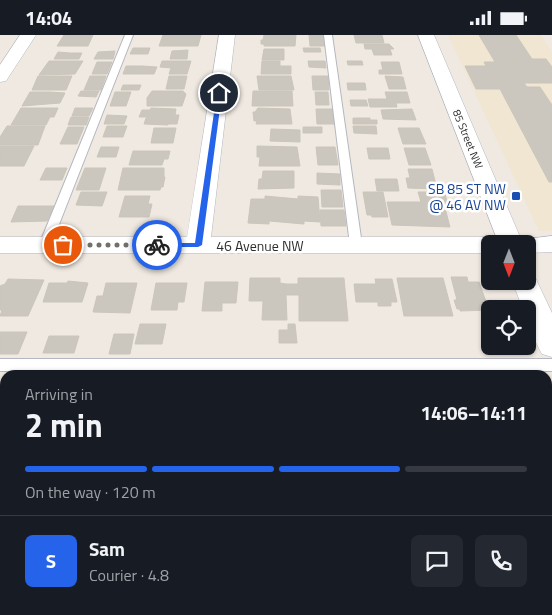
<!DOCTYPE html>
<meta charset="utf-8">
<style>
:root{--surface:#171b24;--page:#242831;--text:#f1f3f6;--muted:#9ea1a6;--line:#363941;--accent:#2563eb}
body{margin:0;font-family:"Titillium Web",sans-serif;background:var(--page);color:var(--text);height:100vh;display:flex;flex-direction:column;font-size:19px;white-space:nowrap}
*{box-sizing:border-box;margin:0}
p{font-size:16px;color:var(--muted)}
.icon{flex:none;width:28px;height:28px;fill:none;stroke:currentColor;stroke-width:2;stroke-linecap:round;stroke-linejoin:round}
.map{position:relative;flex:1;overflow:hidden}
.details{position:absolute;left:0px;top:335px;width:552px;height:245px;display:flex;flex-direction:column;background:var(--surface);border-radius:15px 15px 0 0;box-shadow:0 1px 4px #0004}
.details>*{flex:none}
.needle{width:32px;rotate:180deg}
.tools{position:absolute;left:481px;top:200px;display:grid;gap:10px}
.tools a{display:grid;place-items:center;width:55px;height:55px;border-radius:8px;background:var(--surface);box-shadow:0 1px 4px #0004;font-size:25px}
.pin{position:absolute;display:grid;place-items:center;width:42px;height:42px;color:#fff;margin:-21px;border:2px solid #fff;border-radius:50%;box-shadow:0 1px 5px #0007}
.courier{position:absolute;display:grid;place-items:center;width:50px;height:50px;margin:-25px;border:4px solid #2563eb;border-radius:50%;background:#fff;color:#222;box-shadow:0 1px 6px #0007}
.overview em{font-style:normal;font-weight:700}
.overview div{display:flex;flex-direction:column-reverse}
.overview{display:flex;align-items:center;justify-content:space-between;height:85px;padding:0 25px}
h1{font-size:32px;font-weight:700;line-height:38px}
.bar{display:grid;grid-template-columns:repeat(4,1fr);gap:8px 5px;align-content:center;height:60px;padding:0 25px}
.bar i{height:6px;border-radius:4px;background:var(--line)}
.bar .current{background:var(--accent)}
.bar p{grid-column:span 4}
.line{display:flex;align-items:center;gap:12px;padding:0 25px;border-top:1px solid var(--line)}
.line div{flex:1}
.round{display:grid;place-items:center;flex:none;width:52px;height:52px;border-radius:8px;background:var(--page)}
.status{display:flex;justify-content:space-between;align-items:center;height:35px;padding:0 25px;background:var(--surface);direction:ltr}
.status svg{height:14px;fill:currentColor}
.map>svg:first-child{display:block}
.education{fill:#f0e6d1}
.building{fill:#cbc7bf;stroke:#cbc5ba}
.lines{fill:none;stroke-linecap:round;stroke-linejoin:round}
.service-casing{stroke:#b4b7c1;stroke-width:2}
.minor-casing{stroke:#b4b7c1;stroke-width:1}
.tertiary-casing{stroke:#b4b7c1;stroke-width:1}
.service{fill:#fff;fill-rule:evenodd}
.minor{fill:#fff;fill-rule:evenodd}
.tertiary{fill:#fff;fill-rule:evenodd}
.route{fill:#2563eb}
.done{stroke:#726f6d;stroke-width:5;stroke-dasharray:0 9}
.transit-dot{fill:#1a4fb4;stroke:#fff;stroke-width:2}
.labels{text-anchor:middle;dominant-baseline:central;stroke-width:5;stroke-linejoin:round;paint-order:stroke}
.far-street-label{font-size:11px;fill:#2e2e2e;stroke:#fff}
.transit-label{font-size:14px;fill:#164399;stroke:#fff;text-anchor:end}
.street-label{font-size:14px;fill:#2e2e2e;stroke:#fff}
</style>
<div class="status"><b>14:04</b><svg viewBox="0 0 49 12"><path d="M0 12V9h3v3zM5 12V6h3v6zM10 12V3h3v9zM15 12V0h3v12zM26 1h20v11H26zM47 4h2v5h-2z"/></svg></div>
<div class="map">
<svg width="552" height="580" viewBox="0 0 552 580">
<rect width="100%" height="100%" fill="#efe9e1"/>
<path class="education" d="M448 0H541L552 17V196H539Z"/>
<path class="building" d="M64 0H93L88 11H57Z
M163 0H201L198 11H159Z
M264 0H296L295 11H264V9H261V5H263Z
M309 0H323L325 11H310Z
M354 0H382L384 8H356Z
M479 0H516L532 24H546L552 32V48H524L527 52H540L552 70V147H549L500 54H476L465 31H486L484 27H495Z
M364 9H389L394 14H390L392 20H374L372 14H365Z
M133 13H150L148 19H130Z
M303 13H320L321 17H304Z
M264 14H284V25H262Z
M188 15 187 24H170L172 16Z
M115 16 113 24H94L98 17Z
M58 17 70 18H82L79 24H54Z
M49 26H83L75 39 39 40Z
M162 26H191L187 39H169L171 33 160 32Z
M262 26H280V31H291V39H261Z
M308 26H325L326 33 309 32Z
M347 26H362L363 30H348Z
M97 27H112L107 39H92Z
M381 27H399L402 39H379V35H383Z
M126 31H142L157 32 154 39H123Z
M38 41H72L66 55H32Z
M90 41H106L101 55H84Z
M169 41H187L184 54H166Z
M257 41H291L294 55H259Z
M312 41H328L329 55H313Z
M385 41 403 42 406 54H389Z
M347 48H365L366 55H348Z
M123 50H141L139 55H121Z
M81 56H99L96 62 78 61Z
M152 56H183L186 59 182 71H147V63Z
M253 56H292L293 71H252Z
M30 57H50L65 58 60 68 22 71Z
M115 57H131L126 71H110Z
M315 57H328L329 70H316Z
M385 57H407L410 68H396L397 72H370L368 64H387Z
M350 65H366L368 71H351Z
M21 73H58L54 82H50L46 90H11Z
M75 73H93L89 81H72Z
M151 73 176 74 175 80H179L177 89H168V90L144 89 146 83 149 82H139L142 75H150Z
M258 73 290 74 292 89H256L257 86H254L253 77H255Z
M316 74H333L335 89H317Z
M412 74 416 85 383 84 381 75Z
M107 80 127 81 124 89H104Z
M71 82H89L86 90H68Z
M353 83H370V85H377V89H353Z
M7 91H45L38 110H0V102Z
M107 91H127L123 102H103Z
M353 91H376L377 99 354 98Z
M68 92H84L77 109H60Z
M303 92H322V98H303Z
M154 93H176L173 108H151Z
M398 93H419L426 109H403Z
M271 94 300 95V107L270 106Z
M0 111H34L24 131H0Z
M257 111 297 112 300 131H259L260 122H257Z
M101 112H119L116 122H97Z
M316 112H335L338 130H318Z
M367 113H388L390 124H369Z
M404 113H425L431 130H409Z
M133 116H170L168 124H164L162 130H129Z
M46 133H67L62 145H40Z
M85 133H106L99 155H76Z
M123 133H164V142H165L163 152H161L160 155H118Z
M408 134H432L437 154 408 153 406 143H410Z
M263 136H294V153L258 154 259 144H262Z
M317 138 340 139V150L317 149Z
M375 144H397L399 156H377Z
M321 155H341L343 172H322Z
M81 157H107L102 171 76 170Z
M363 157H383L388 182H372L371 180H367Z
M418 157H440V159H445L449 173H445L450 192 392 190 387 167H421Z
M125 161H150L148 169H152L149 182H119Z
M265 161 298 164V161L318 162 320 187 304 186V189L269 186V189L248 188 251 164H265Z
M18 171H54L47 186 11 187Z
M320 175H344L346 191H321Z
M451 242H467L468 247H479L489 275 460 276V274H457L454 265H457Z
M250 243H280V248L286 249H298V243H344L348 286H299V260H286L287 285H262L263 266H249Z
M397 243H443L453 281H404Z
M8 244 44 245 28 281H0L2 275H0V251L5 249Z
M375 244H392L397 267H391V271H378V267H356L354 249H376Z
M68 246 88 248 82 267H43L49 248H67Z
M205 247H238L236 268H222V276H202Z
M106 248H137L130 278 93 277 97 261H103Z
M156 248H187L184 267H178L177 275H151Z
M140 289H166L162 309H135Z
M288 289H295L297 308H279V295H288Z
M0 297H27L18 319H0Z
M114 299H134L130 319H109Z
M49 301H79L74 318H43Z
M0 382H5V439H0Z
M548 402 552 415V436H548Z"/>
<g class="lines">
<g class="service-casing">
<path id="service" d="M125 0H133L51 210 45 214 41 213 39 210Z
M324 0H332L362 210 356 214 350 210Z
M0 324H552V336H0Z"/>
</g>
<g class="minor-casing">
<path id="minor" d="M20 0H36L6 46 0 47V30Z
M219 0H235L211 202H490L499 205 501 209H490V218H0V202H187Z
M552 201V217L528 218V209H517L519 205Z
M548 491H552V527H548Z
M0 492H5V528H0Z"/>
</g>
<g class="tertiary-casing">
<path id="tertiary" d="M418 0H434L523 209H499Z
M528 238 534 240 552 278V322L542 319C534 305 528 290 528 274H523L512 246H528Z"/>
</g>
<use href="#service" class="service"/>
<use href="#minor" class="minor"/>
<use href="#tertiary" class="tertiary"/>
</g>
<path class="route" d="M217 57 222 58 202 210 198 212H155L154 210 157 208H195Z"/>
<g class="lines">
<path class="done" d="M63 210H157"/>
</g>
<rect class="transit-dot" x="511" y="156" width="10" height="10" rx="2.5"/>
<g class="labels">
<g class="far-street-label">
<text transform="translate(468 104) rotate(68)">85 Street NW</text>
</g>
<g class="transit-label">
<text x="506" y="153">SB 85 ST NW<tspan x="506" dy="16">@ 46 AV NW</tspan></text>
</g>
<g class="street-label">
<text x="260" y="210">46 Avenue NW</text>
</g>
</g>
</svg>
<div class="tools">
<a><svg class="needle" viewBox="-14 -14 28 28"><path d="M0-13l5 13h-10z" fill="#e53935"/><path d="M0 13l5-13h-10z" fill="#9ea1a6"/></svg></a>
<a><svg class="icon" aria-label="locate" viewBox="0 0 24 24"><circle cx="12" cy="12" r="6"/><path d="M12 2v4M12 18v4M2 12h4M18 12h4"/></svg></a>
</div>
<div class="pin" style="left:63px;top:210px;background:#ea580c"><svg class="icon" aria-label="bag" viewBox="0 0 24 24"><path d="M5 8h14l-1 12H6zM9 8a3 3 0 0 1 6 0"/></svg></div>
<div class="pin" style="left:219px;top:58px;background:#1f2937"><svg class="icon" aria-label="home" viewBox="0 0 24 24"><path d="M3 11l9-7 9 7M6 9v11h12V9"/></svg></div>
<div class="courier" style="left:157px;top:210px"><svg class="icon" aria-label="bike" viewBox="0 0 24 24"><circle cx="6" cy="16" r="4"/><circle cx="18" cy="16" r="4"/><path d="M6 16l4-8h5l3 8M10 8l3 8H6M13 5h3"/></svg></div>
<section class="details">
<div class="overview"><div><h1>2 min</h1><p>Arriving in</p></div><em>14:06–14:11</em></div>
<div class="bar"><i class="current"></i><i class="current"></i><i class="current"></i><i></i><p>On the way · 120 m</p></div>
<div class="line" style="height:90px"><b class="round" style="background:var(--accent);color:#fff">S</b><div><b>Sam</b><p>Courier · 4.8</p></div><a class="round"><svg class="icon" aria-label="chat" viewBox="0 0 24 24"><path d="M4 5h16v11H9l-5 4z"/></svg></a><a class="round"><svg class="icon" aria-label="phone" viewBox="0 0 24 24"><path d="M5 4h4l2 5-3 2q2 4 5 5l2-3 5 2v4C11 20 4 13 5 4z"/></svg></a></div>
</section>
</div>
